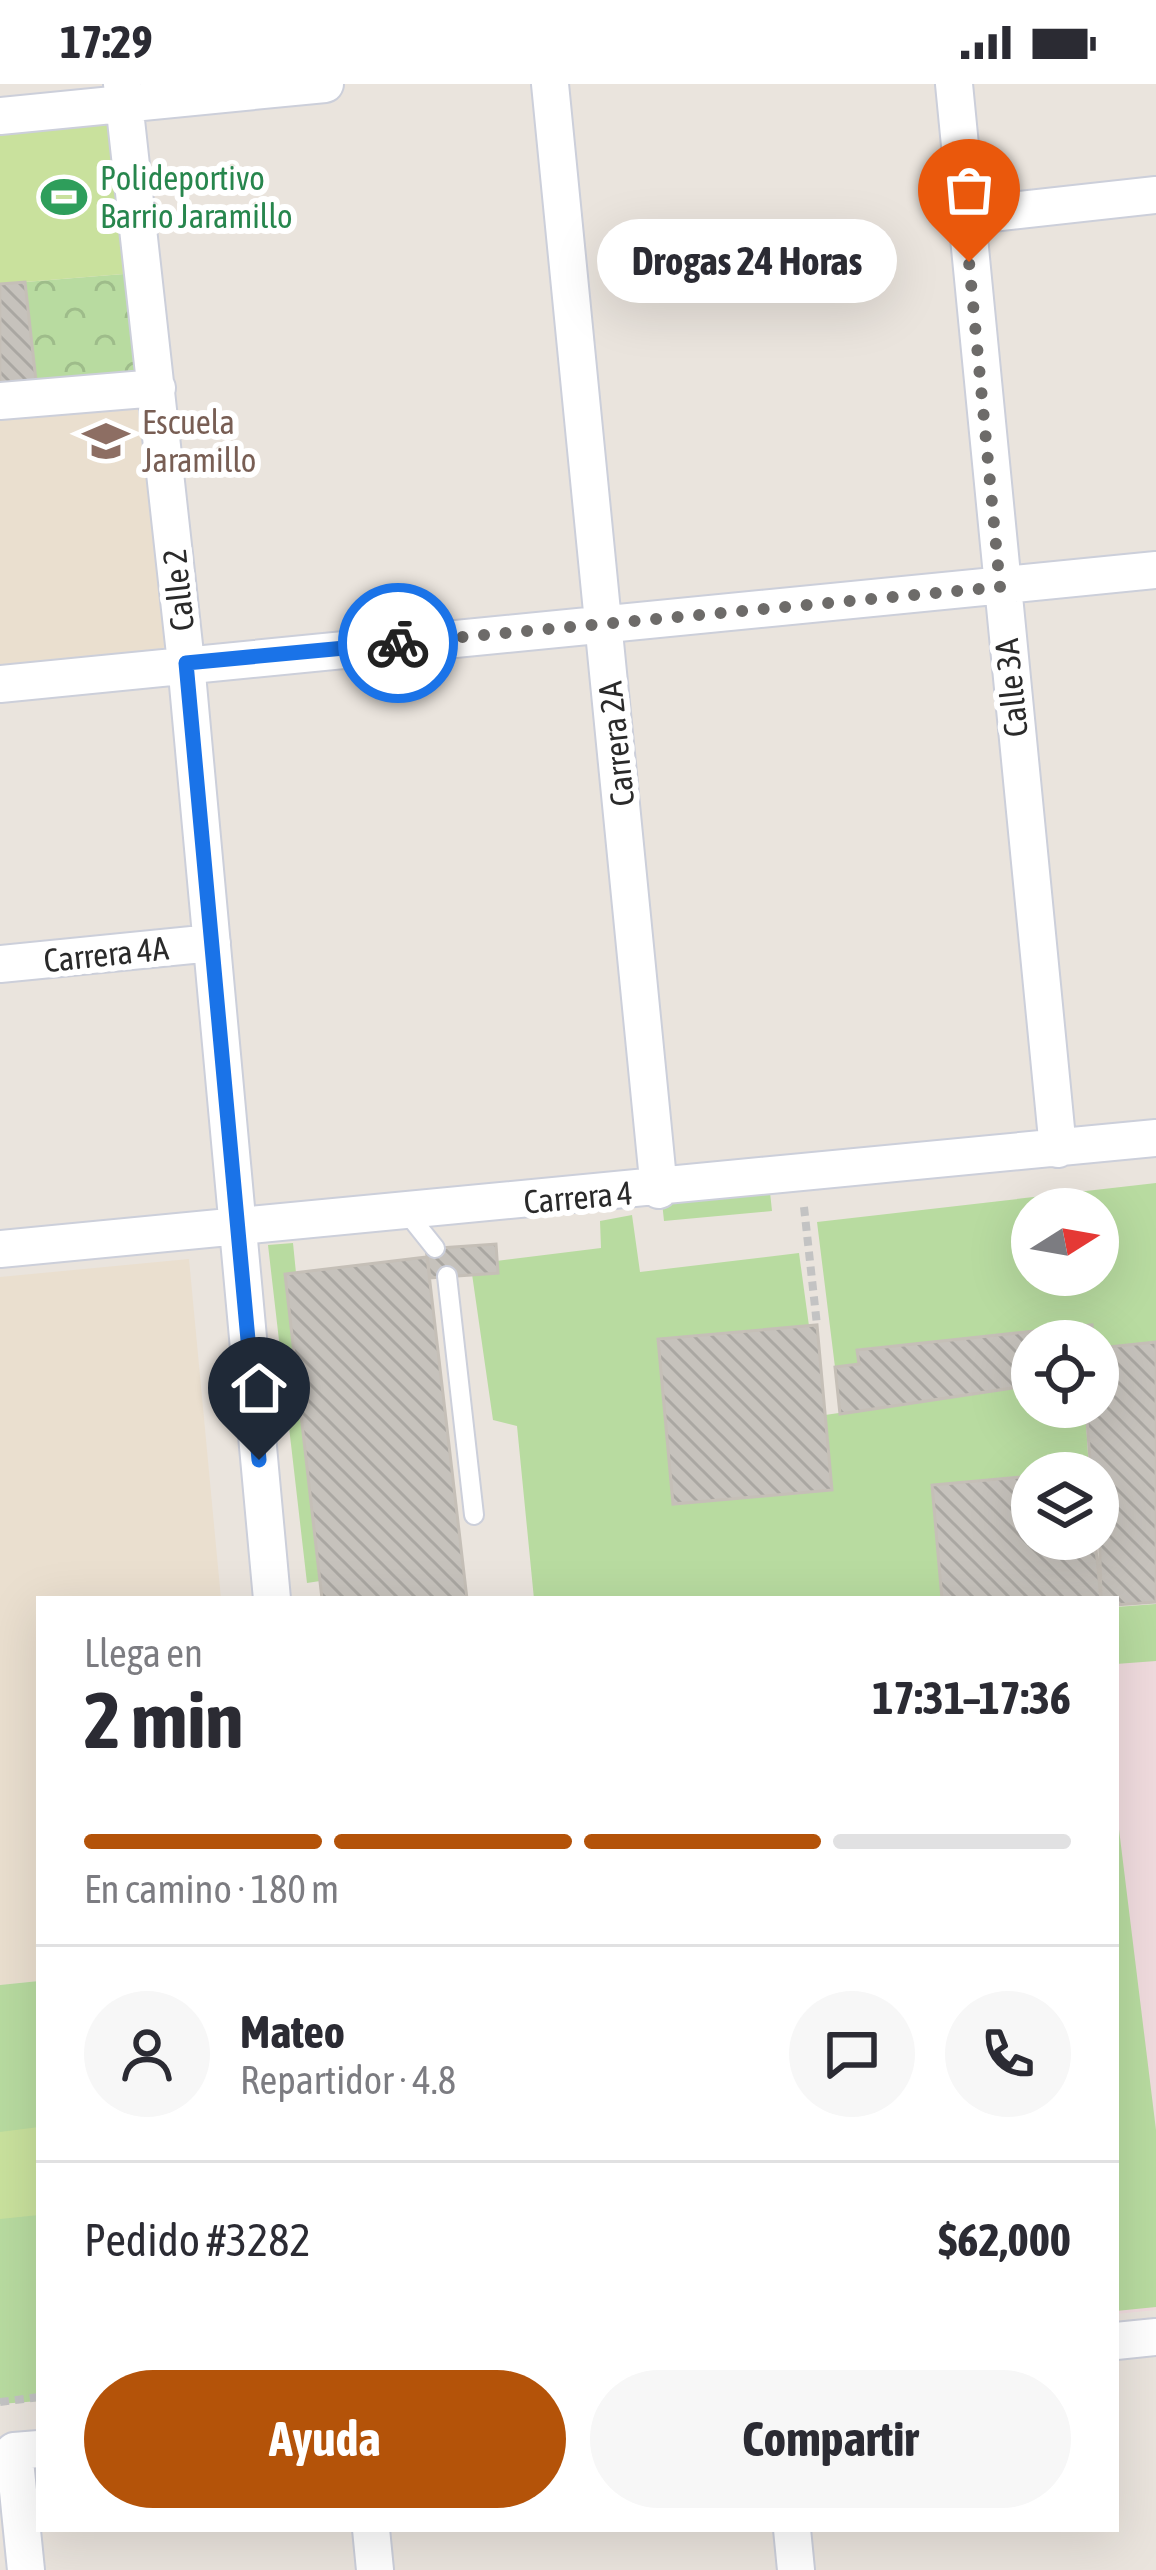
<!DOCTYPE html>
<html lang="es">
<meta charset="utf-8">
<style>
:root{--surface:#fff;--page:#f7f7f7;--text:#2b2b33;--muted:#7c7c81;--line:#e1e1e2;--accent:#b45309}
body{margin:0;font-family:"Asap Condensed",sans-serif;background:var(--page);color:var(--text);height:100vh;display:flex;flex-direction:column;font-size:45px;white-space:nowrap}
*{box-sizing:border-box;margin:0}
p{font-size:39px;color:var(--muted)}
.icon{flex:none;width:66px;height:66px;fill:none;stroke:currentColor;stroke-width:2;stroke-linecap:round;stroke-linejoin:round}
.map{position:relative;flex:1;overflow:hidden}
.drawer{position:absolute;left:36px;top:1512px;width:1083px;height:936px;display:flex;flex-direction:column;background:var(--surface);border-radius:0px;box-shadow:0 12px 48px #0002}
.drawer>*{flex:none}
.needle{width:78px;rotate:79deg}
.controls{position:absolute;left:1011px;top:1104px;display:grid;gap:24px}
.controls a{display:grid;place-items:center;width:108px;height:108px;border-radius:50%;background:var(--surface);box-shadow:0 12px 48px #0002;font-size:60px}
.pin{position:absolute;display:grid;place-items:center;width:102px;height:102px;color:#fff;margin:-123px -51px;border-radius:50% 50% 50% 0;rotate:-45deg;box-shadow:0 0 12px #0007}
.pin .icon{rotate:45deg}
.courier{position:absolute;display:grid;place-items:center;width:120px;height:120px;margin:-60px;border:9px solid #1a73e8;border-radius:50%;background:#fff;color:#222;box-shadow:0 3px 15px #0007}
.bubble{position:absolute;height:84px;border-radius:42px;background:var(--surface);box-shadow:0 12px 48px #0002;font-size:39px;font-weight:700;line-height:84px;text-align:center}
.overview em{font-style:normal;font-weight:700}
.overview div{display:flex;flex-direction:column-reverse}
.overview{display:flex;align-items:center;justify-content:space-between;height:204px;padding:0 48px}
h1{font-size:78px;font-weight:700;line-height:90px}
.bar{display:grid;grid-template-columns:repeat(4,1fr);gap:18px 12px;align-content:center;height:144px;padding:0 48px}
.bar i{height:15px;border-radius:9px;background:var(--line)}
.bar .selected{background:var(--accent)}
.bar p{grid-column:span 4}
.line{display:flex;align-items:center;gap:30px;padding:0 48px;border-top:3px solid var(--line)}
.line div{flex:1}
.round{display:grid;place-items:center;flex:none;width:126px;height:126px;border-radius:63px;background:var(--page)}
.primary-button{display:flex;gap:24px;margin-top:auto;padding:24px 48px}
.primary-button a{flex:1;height:138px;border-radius:72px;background:var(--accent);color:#fff;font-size:48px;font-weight:700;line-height:138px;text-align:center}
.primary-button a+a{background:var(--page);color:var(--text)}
.status{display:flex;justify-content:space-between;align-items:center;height:84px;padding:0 60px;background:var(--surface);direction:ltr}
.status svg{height:33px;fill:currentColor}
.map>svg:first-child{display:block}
.education{fill:#eadfcf}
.medical{fill:#f0dbde}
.grass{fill:#b8dba0;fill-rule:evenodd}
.park{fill:url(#park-crowns)}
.pitch{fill:#c9e19d}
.building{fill:url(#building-back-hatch);stroke:#c5bfb7;stroke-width:3}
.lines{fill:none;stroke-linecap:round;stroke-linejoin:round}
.service-casing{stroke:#cccfda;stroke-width:22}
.minor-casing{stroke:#cccfda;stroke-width:40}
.path{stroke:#c3c3c3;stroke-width:8;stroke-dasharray:9 6;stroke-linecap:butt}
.service{stroke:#fff;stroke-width:18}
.minor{stroke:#fff;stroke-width:36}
.done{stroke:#6d6b69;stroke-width:12;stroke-dasharray:0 21.6}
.route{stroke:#1a73e8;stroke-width:15}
.labels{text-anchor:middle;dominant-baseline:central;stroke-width:12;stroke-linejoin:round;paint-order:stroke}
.leisure-label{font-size:33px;fill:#27864d;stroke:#fff;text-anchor:start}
.education-label{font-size:33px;fill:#785e54;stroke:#fff;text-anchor:start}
.street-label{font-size:33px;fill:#2a2a2a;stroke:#fff}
</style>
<div class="status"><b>17:29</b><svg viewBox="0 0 49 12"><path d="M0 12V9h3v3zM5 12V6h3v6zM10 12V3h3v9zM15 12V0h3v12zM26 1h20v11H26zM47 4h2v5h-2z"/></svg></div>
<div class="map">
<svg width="1156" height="2486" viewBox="0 0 1156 2486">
<defs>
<pattern id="park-crowns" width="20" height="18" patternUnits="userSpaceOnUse" patternTransform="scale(3)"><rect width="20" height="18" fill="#b8dba0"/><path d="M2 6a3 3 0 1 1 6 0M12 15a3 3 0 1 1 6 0" fill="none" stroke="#9ebc8a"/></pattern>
<pattern id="building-back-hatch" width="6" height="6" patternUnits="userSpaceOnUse" patternTransform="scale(3)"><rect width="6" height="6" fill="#c6c2bc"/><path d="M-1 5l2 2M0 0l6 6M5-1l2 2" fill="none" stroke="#aaa7a2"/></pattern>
</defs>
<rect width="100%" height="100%" fill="#eae4dd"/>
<path class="education" d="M150 314 179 574 0 593V326Z
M189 1175 221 1515H39V1897L0 1901V1193Z"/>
<path class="medical" d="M1156 1564V2226L1116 2230V1569Z"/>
<path class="grass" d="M1156 1099V1258L1098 1264 1091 1242 858 1265 859 1280 835 1283 817 1138ZM1032 1125H1098V1191H1032Z
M770 1108 772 1127 664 1137 662 1118Z
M632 1131 640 1188 799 1169 809 1242 659 1255 674 1420 831 1406 825 1331 1032 1301V1323H1085L1089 1386 932 1401 942 1515H534L517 1342 493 1336 472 1190 496 1177 601 1164 600 1137Z
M293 1159 296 1189 285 1191 320 1497 307 1499 268 1161Z
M1156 1520V1577L1116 1580V1523Z
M1116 1721 1156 2046V2223L1116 2227Z
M39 1897V2317L0 2320V1901Z"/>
<path class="park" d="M136 189 149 295 37 306 25 198Z"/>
<path class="pitch" d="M118 27 136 189 0 200V37Z
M39 2043V2131L0 2135V2048Z"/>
<path class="building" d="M25 198 37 306 0 309V200Z
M496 1160 498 1189 430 1194 426 1165Z
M427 1173 467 1515H322L285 1190Z
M817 1241 832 1406 673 1420 658 1255Z
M1092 1241 1093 1257H1032V1301L840 1330 835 1283 859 1280 857 1266Z
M1156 1258V1518L1116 1521V1515H1101L1098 1389H1091L1086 1323H1098V1264Z
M1032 1392V1455H1095L1101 1515H942L932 1401Z"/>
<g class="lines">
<g class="service-casing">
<path id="service" d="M407 1129 435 1164
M447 1192 474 1431"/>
</g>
<g class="minor-casing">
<path id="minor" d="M122 0 186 579 272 1515
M550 0 659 1106
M954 0 1058 1065
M0 32 325 0
M965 132 1156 111
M0 317 157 304
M0 600 1156 486
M0 880 212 859
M0 1165 1156 1054
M1116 2257 1156 2253
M371 2445 375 2486
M792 2445 796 2486
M26 2486 14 2367 39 2365"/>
</g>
<path class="path" d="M804 1123 817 1241
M0 2318 39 2313"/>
<use href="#service" class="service"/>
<use href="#minor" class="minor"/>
</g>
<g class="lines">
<path class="done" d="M398 559 1000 503 969 178"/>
<path class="route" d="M259 1376 186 579 398 559"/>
</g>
<defs>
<g id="stadium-bare" transform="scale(3.6)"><path d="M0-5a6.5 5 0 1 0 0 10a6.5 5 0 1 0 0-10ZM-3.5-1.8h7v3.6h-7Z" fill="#2e9e5b" stroke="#fff" stroke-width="2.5" paint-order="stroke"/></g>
<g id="school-bare" transform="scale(3.6)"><path d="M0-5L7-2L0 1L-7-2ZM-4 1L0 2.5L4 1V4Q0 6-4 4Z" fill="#8d6e63" stroke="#fff" stroke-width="2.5" paint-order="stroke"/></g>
</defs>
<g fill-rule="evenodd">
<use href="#stadium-bare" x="64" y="113"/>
<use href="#school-bare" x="106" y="357"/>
</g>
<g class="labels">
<g class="leisure-label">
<text x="100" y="94">Polideportivo<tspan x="100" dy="38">Barrio Jaramillo</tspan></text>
</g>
<g class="education-label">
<text x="142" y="338">Escuela<tspan x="142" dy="38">Jaramillo</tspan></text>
</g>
<g class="street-label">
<text transform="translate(178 506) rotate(-96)">Calle 2</text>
<text transform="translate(1011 604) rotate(-96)">Calle 3A</text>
<text transform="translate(616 660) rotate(-96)">Carrera 2A</text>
<text transform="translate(106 870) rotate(-6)">Carrera 4A</text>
<text transform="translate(578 1113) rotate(-5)">Carrera 4</text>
</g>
</g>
</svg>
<div class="controls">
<a><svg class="needle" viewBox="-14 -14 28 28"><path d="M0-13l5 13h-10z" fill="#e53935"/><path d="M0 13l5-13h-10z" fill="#7c7c81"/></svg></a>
<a><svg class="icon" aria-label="locate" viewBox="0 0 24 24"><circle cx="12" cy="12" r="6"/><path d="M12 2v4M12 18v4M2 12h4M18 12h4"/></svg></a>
<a><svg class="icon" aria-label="layers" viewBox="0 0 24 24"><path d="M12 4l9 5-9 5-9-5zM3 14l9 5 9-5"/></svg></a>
</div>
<div class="pin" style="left:969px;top:178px;background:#ea580c"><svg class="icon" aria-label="bag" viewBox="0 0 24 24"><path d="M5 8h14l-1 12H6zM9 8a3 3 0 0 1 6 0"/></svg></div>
<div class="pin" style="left:259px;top:1376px;background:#1f2937"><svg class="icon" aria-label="home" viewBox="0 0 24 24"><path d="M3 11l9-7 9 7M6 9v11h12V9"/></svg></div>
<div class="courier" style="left:398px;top:559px"><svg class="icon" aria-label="bike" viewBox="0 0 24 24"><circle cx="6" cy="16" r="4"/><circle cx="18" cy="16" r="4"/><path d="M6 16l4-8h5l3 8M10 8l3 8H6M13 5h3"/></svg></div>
<div class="bubble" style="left:597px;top:135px;width:300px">Drogas 24 Horas</div>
<section class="drawer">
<div class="overview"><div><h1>2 min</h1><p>Llega en</p></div><em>17:31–17:36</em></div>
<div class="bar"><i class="selected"></i><i class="selected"></i><i class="selected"></i><i></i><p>En camino · 180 m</p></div>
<div class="line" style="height:216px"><a class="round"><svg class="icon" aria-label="person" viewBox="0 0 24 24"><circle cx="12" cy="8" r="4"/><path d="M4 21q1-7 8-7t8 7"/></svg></a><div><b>Mateo</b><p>Repartidor · 4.8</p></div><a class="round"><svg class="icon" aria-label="chat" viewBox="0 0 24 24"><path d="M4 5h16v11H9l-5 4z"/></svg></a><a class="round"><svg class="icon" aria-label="phone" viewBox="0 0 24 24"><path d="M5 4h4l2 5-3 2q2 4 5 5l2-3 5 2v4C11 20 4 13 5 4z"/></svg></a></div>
<div class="line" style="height:156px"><div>Pedido #3282</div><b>$62,000</b></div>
<div class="primary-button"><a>Ayuda</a><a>Compartir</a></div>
</section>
</div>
